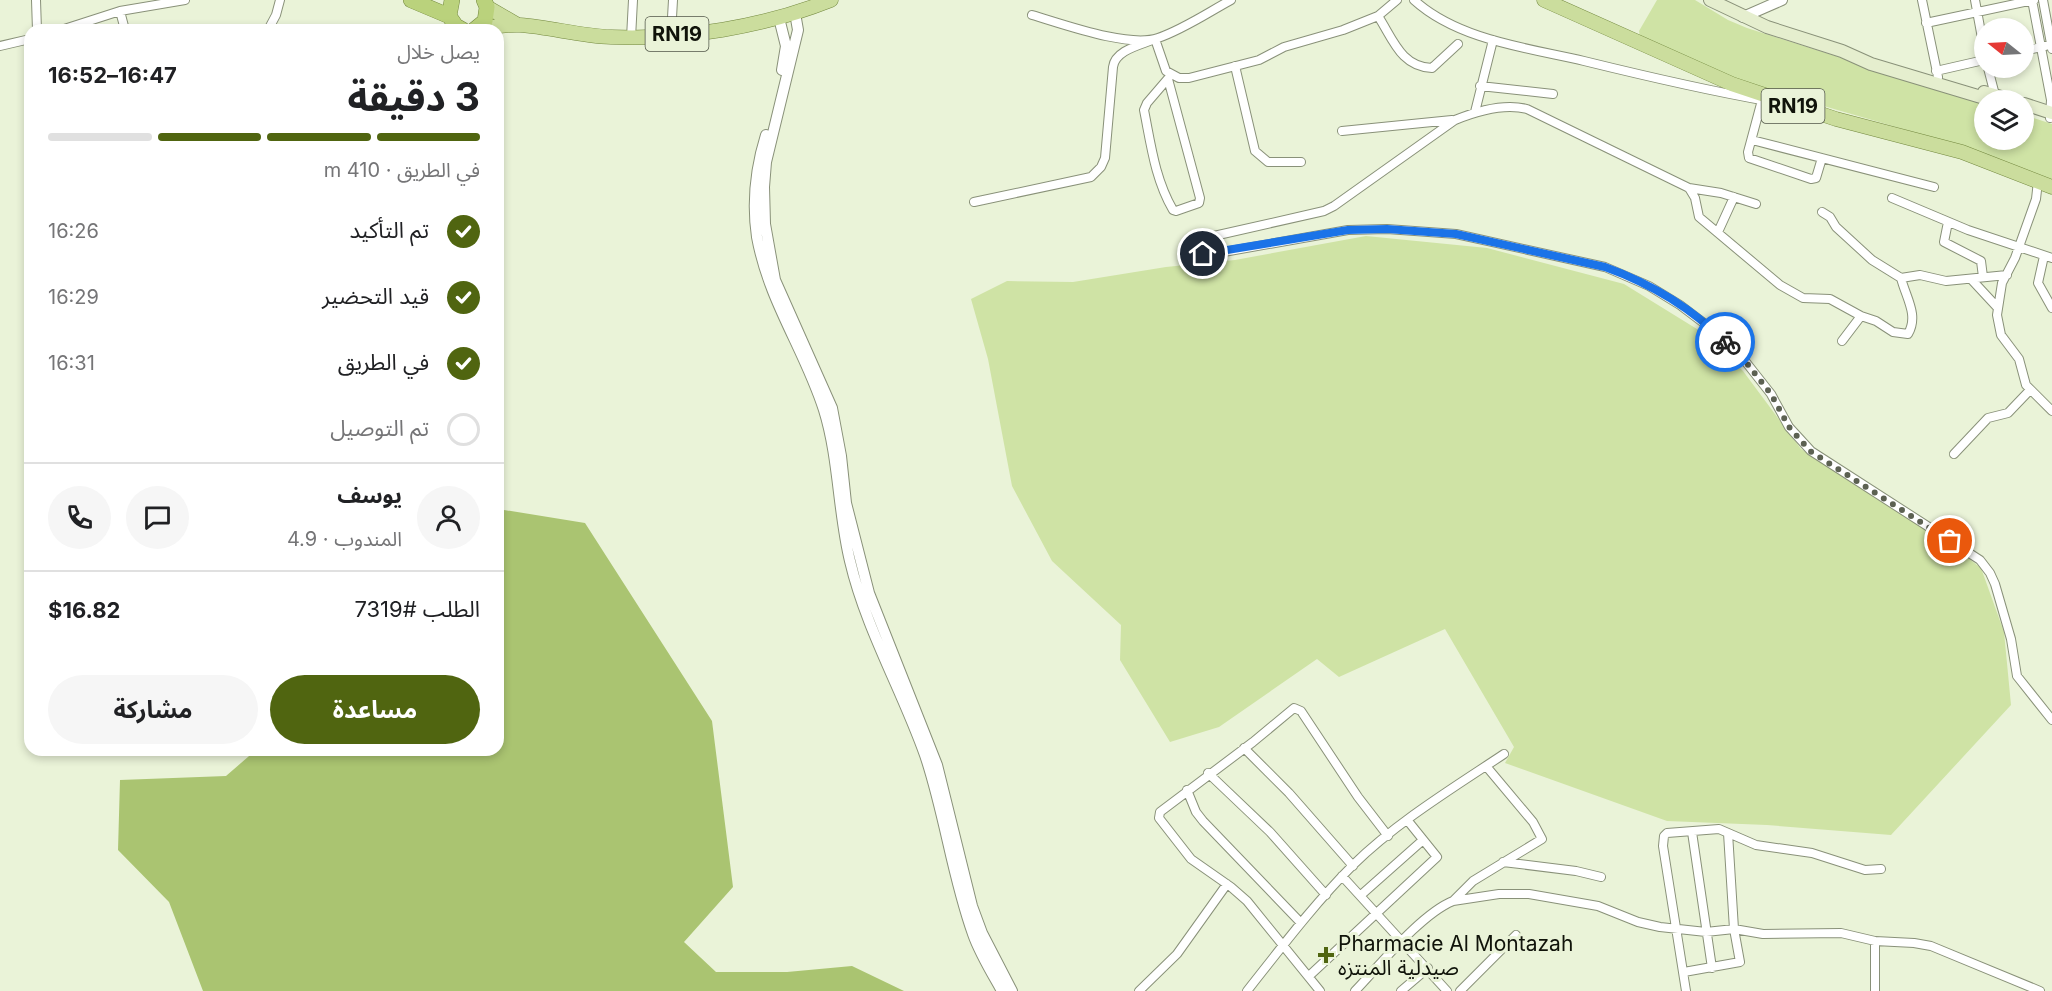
<!DOCTYPE html>
<html lang="ar">
<meta charset="utf-8">
<style>
:root{--surface:#fff;--page:#f6f6f6;--text:#202124;--muted:#757577;--line:#e0e0e0;--accent:#506510}
body{margin:0;font-family:Inter,"Noto Sans Arabic",sans-serif;background:var(--page);color:var(--text);direction:rtl;height:100vh;display:flex;flex-direction:column;font-size:22px;white-space:nowrap}
*{box-sizing:border-box;margin:0}
p{font-size:20px;color:var(--muted)}
.icon{flex:none;width:33px;height:33px;fill:none;stroke:currentColor;stroke-width:2;stroke-linecap:round;stroke-linejoin:round}
.map{position:relative;flex:1;overflow:hidden;direction:ltr}
.sheet{position:absolute;left:24px;top:24px;width:480px;height:732px;display:flex;flex-direction:column;background:var(--surface);border-radius:18px;box-shadow:0 3px 9px #0003;direction:rtl}
.sheet>*{flex:none}
.needle{width:39px;rotate:288deg}
.fabs{position:absolute;left:1974px;top:18px;display:grid;gap:12px}
.fabs a{display:grid;place-items:center;width:60px;height:60px;border-radius:50%;background:var(--surface);box-shadow:0 3px 9px #0003;font-size:30px}
.pin{position:absolute;display:grid;place-items:center;width:51px;height:51px;color:#fff;margin:-26px;border:3px solid #fff;border-radius:50%;box-shadow:0 2px 6px #0007}
.courier{position:absolute;display:grid;place-items:center;width:60px;height:60px;margin:-30px;border:4px solid #1a73e8;border-radius:50%;background:#fff;color:#222;box-shadow:0 2px 8px #0007}
.overview em{font-style:normal;font-weight:700}
.overview div{display:flex;flex-direction:column-reverse}
.overview{display:flex;align-items:center;justify-content:space-between;height:102px;padding:0 24px}
h1{font-size:39px;font-weight:700;line-height:45px}
.bar{display:grid;grid-template-columns:repeat(4,1fr);gap:9px 6px;align-content:center;height:72px;padding:0 24px}
.bar i{height:8px;border-radius:4px;background:var(--line)}
.bar .on{background:var(--accent)}
.bar p{grid-column:span 4}
.line{display:flex;align-items:center;gap:15px;padding:0 24px;border-top:2px solid var(--line)}
.line div{flex:1}
.round{display:grid;place-items:center;flex:none;width:63px;height:63px;border-radius:32px;background:var(--page)}
ol{padding:0 24px;list-style:none}
li{display:flex;align-items:center;gap:18px;height:66px}
li p{margin-inline-start:auto}
li .icon{padding:6px;border-radius:50%;background:var(--accent);color:#fff;stroke-width:4}
li:last-child{color:var(--muted)}
li i{width:33px;height:33px;border:3px solid var(--line);border-radius:50%}
.cta{display:flex;gap:12px;margin-top:auto;padding:12px 24px}
.cta a{flex:1;height:69px;border-radius:36px;background:var(--accent);color:#fff;font-size:24px;font-weight:700;line-height:69px;text-align:center}
.cta a+a{background:var(--page);color:var(--text)}
.map>svg:first-child{display:block}
.green{fill:#cfe3a5}
.forest{fill:#aac471}
.lines{fill:none;stroke-linecap:round;stroke-linejoin:round}
.minor-casing{stroke:#899179;stroke-width:10}
.tertiary-casing{stroke:#899179;stroke-width:12}
.secondary-casing{stroke:#899179;stroke-width:14}
.primary-casing{stroke:#73883f;stroke-width:15}
.trunk-casing{stroke:#73883f;stroke-width:16}
.minor{stroke:#fff;stroke-width:8}
.tertiary{stroke:#fff;stroke-width:10}
.secondary{stroke:#e5eece;stroke-width:12}
.primary{stroke:#cbdd9d;stroke-width:14}
.trunk{stroke:#bad27c;stroke-width:15}
.done{stroke:#5c6152;stroke-width:6;stroke-dasharray:0 10.8}
.route{stroke:#1a73e8;stroke-width:8}
.poi-dot{fill:#506510;stroke:#eaf3d8;stroke-width:2}
.labels{text-anchor:middle;dominant-baseline:central;stroke-width:6;stroke-linejoin:round;paint-order:stroke}
.shield{fill:#eaf3d8;stroke:#515648;stroke-width:1.5}
.shield-label{font-size:20px;font-weight:bold;fill:#10130a}
.poi-label{font-size:21px;fill:#10130a;stroke:#eaf3d8;text-anchor:start}
</style>
<div class="map">
<svg width="2052" height="991" viewBox="0 0 2052 991">
<rect width="100%" height="100%" fill="#eaf3d8"/>
<path class="green" d="M1657 0H1695L1728 20 1747 28 1984 103V140H2024V115L2052 124V180L1972 149 1741 82 1640 38 1639 31Z
M1366 236 1487 248 1624 284 1705 334 1743 371 1801 449 1925 525 1981 568 2004 632 2011 705 1891 835 1767 825 1667 821 1505 763 1514 747 1445 629 1339 677 1317 659 1219 727 1170 742 1120 660 1121 625 1052 561 1012 486 988 359 971 299 1007 281 1073 282 1166 267 1235 260Z"/>
<path class="forest" d="M498 509 585 523 712 721 733 887 684 942 716 972H787L852 966 904 991H203L169 902 118 850 120 780 226 776 256 750H498Z"/>
<g class="lines">
<g class="minor-casing">
<path id="minor" d="M36 0 37 30
M1414 0C1458 40 1528 48 1584 61 1645 76 1705 90 1767 101
M1922 0 1938 77
M1975 0 1984 49
M2032 0 2051 100 2050 118
M2043 0 2052 49
M120 11 125 30
M1032 15C1063 24 1128 48 1158 38 1184 29 1207 13 1231 0
M1378 16C1393 39 1401 67 1432 68L1458 44
M1926 23 2034 0
M61 30 120 11 185 0
M268 30 276 15 280 0
M671 35 673 0
M631 38 633 0
M0 46 30 39
M2024 51 2045 46
M1235 66 1255 151 1268 162H1301
M1988 68 1995 95
M1936 71 1984 60
M1168 79 1200 198 1199 203 1176 211 1173 210C1155 179 1151 145 1144 110L1147 103 1171 75
M1480 86 1553 94
M1762 100 1748 152 1749 158 1811 179 1816 178 1822 158
M1475 112 1493 40
M1342 131 1452 120
M1752 140 1934 187
M2038 181 2036 199 2015 258 2002 283 1997 315 2001 335 2019 359 2026 385 2052 411
M1689 188 1721 193 1756 204
M1892 198 1968 230 2052 258
M974 202 1091 177 1101 167 1105 158 1113 67C1115 50 1141 45 1155 39L1166 71 1179 78H1189L1259 60 1284 47 1343 30 1378 16 1397 0
M1822 212 1830 217 1836 227 1872 260 1901 278 1920 275 1946 281 2007 275
M1948 222 1944 242 1981 261 1983 277
M1718 232 1734 197
M2044 256 2038 283 2052 308
M1901 278C1906 298 1919 315 1908 334L1893 332 1876 321 1861 316 1830 299 1803 298 1780 285 1699 217 1695 198 1689 188 1527 109C1504 103 1477 111 1455 120L1334 206 1324 211 1205 238 1198 246 1203 254 1207 255 1348 230 1387 229 1456 234 1605 267 1649 286 1680 305 1713 330 1745 361 1771 394 1789 427 1811 451 1980 560 1990 573 1995 584 2011 639 2017 676 2052 720
M1971 279 1997 307
M1842 341 1861 316
M1954 454 1988 418 2008 413 2030 390
M1244 748 1289 793 1353 866
M1208 773 1270 832 1326 895
M1187 790 1196 812 1203 821 1301 923
M1692 832 1712 968
M1503 862 1576 871 1601 877
M1342 876 1447 991
M1361 895 1423 840
M1453 901 1473 881 1542 839 1533 822 1486 766
M1684 972 1740 962 1734 929 1728 833
M1309 976 1437 857 1408 821
M1139 991 1177 954 1227 884
M1247 991C1281 948 1314 904 1353 865 1397 822 1453 788 1504 754
M1320 991 1247 901 1231 887 1191 859 1159 818 1160 812 1253 742 1294 708 1301 711 1358 797 1388 836
M1355 991C1380 965 1421 914 1453 901L1499 894H1529L1598 906 1638 922 1660 927 1706 932 1734 929 1763 934 1841 933 1875 941 1914 943 1931 946 2040 991
M1401 991 1428 968
M1460 991 1516 935
M1686 991 1663 846 1664 836 1667 833 1719 829 1756 845 1812 853 1865 870 1881 869
M1875 991V941"/>
</g>
<g class="tertiary-casing">
<path id="tertiary" d="M795 13 798 30 766 162 764 187 765 224 775 280 832 408 841 456 846 503 869 593 937 765 972 906 982 933 1012 991
M1743 17 1782 0
M779 18 786 46 782 70
M766 135C756 167 752 203 757 237 769 302 805 350 824 410 839 458 838 512 850 561 866 629 902 690 925 755 945 814 952 876 973 934 980 954 992 973 1002 991"/>
</g>
<g class="secondary-casing">
<path id="secondary" d="M1710 0 1767 27 1842 51 1871 64 1991 100
M1984 92 2011 100
M2024 104 2052 113"/>
</g>
<g class="primary-casing">
<path id="primary" d="M1544 0 1732 84 1836 119 1962 152 2052 187
M487 7 518 25
M474 30C489 28 505 24 520 25 550 27 580 36 611 37 684 40 763 27 831 0"/>
</g>
<g class="trunk-casing">
<path id="trunk" d="M411 0 449 16
M452 0 449 16 456 26 463 30
M474 30 485 21 487 7 484 0"/>
</g>
<use href="#minor" class="minor"/>
<use href="#tertiary" class="tertiary"/>
<use href="#secondary" class="secondary"/>
<use href="#primary" class="primary"/>
<use href="#trunk" class="trunk"/>
</g>
<g class="lines">
<path class="done" d="M1725 342 1745 361 1771 394 1789 427 1810 451 1950 541"/>
<path class="route" d="M1203 254 1348 230 1387 229 1456 234 1605 267C1649 283 1692 308 1725 342"/>
</g>
<path class="poi-dot" d="M1323 946h6v6h6v6h-6v6h-6v-6h-6v-6h6z"/>
<g class="labels">
<g class="shield">
<rect x="645.5" y="17" width="63" height="34" rx="4.5"/>
<rect x="1761.5" y="89" width="63" height="34" rx="4.5"/>
</g>
<g class="shield-label">
<text x="677" y="34">RN19</text>
<text x="1793" y="106">RN19</text>
</g>
<g class="poi-label">
<text x="1338" y="943">Pharmacie Al Montazah<tspan x="1338" dy="24">صيدلية المنتزه</tspan></text>
</g>
</g>
</svg>
<div class="fabs">
<a><svg class="needle" viewBox="-14 -14 28 28"><path d="M0-13l5 13h-10z" fill="#e53935"/><path d="M0 13l5-13h-10z" fill="#757577"/></svg></a>
<a><svg class="icon" aria-label="layers" viewBox="0 0 24 24"><path d="M12 4l9 5-9 5-9-5zM3 14l9 5 9-5"/></svg></a>
</div>
<div class="pin" style="left:1950px;top:541px;background:#ea580c"><svg class="icon" aria-label="bag" viewBox="0 0 24 24"><path d="M5 8h14l-1 12H6zM9 8a3 3 0 0 1 6 0"/></svg></div>
<div class="pin" style="left:1203px;top:254px;background:#1f2937"><svg class="icon" aria-label="home" viewBox="0 0 24 24"><path d="M3 11l9-7 9 7M6 9v11h12V9"/></svg></div>
<div class="courier" style="left:1725px;top:342px"><svg class="icon" aria-label="bike" viewBox="0 0 24 24"><circle cx="6" cy="16" r="4"/><circle cx="18" cy="16" r="4"/><path d="M6 16l4-8h5l3 8M10 8l3 8H6M13 5h3"/></svg></div>
<section class="sheet">
<div class="overview"><div><h1>3 دقيقة</h1><p>يصل خلال</p></div><em>16:47–16:52</em></div>
<div class="bar"><i class="on"></i><i class="on"></i><i class="on"></i><i></i><p>في الطريق · 410 m</p></div>
<ol>
<li><svg class="icon" aria-label="check" viewBox="0 0 24 24"><path d="M5 12l5 5 9-10"/></svg>تم التأكيد<p>16:26</p></li>
<li><svg class="icon" aria-label="check" viewBox="0 0 24 24"><path d="M5 12l5 5 9-10"/></svg>قيد التحضير<p>16:29</p></li>
<li><svg class="icon" aria-label="check" viewBox="0 0 24 24"><path d="M5 12l5 5 9-10"/></svg>في الطريق<p>16:31</p></li>
<li><i></i>تم التوصيل</li>
</ol>
<div class="line" style="height:108px"><a class="round"><svg class="icon" aria-label="person" viewBox="0 0 24 24"><circle cx="12" cy="8" r="4"/><path d="M4 21q1-7 8-7t8 7"/></svg></a><div><b>يوسف</b><p>المندوب · 4.9</p></div><a class="round"><svg class="icon" aria-label="chat" viewBox="0 0 24 24"><path d="M4 5h16v11H9l-5 4z"/></svg></a><a class="round"><svg class="icon" aria-label="phone" viewBox="0 0 24 24"><path d="M5 4h4l2 5-3 2q2 4 5 5l2-3 5 2v4C11 20 4 13 5 4z"/></svg></a></div>
<div class="line" style="height:78px"><div>الطلب #7319</div><b>$16.82</b></div>
<div class="cta"><a>مساعدة</a><a>مشاركة</a></div>
</section>
</div>
